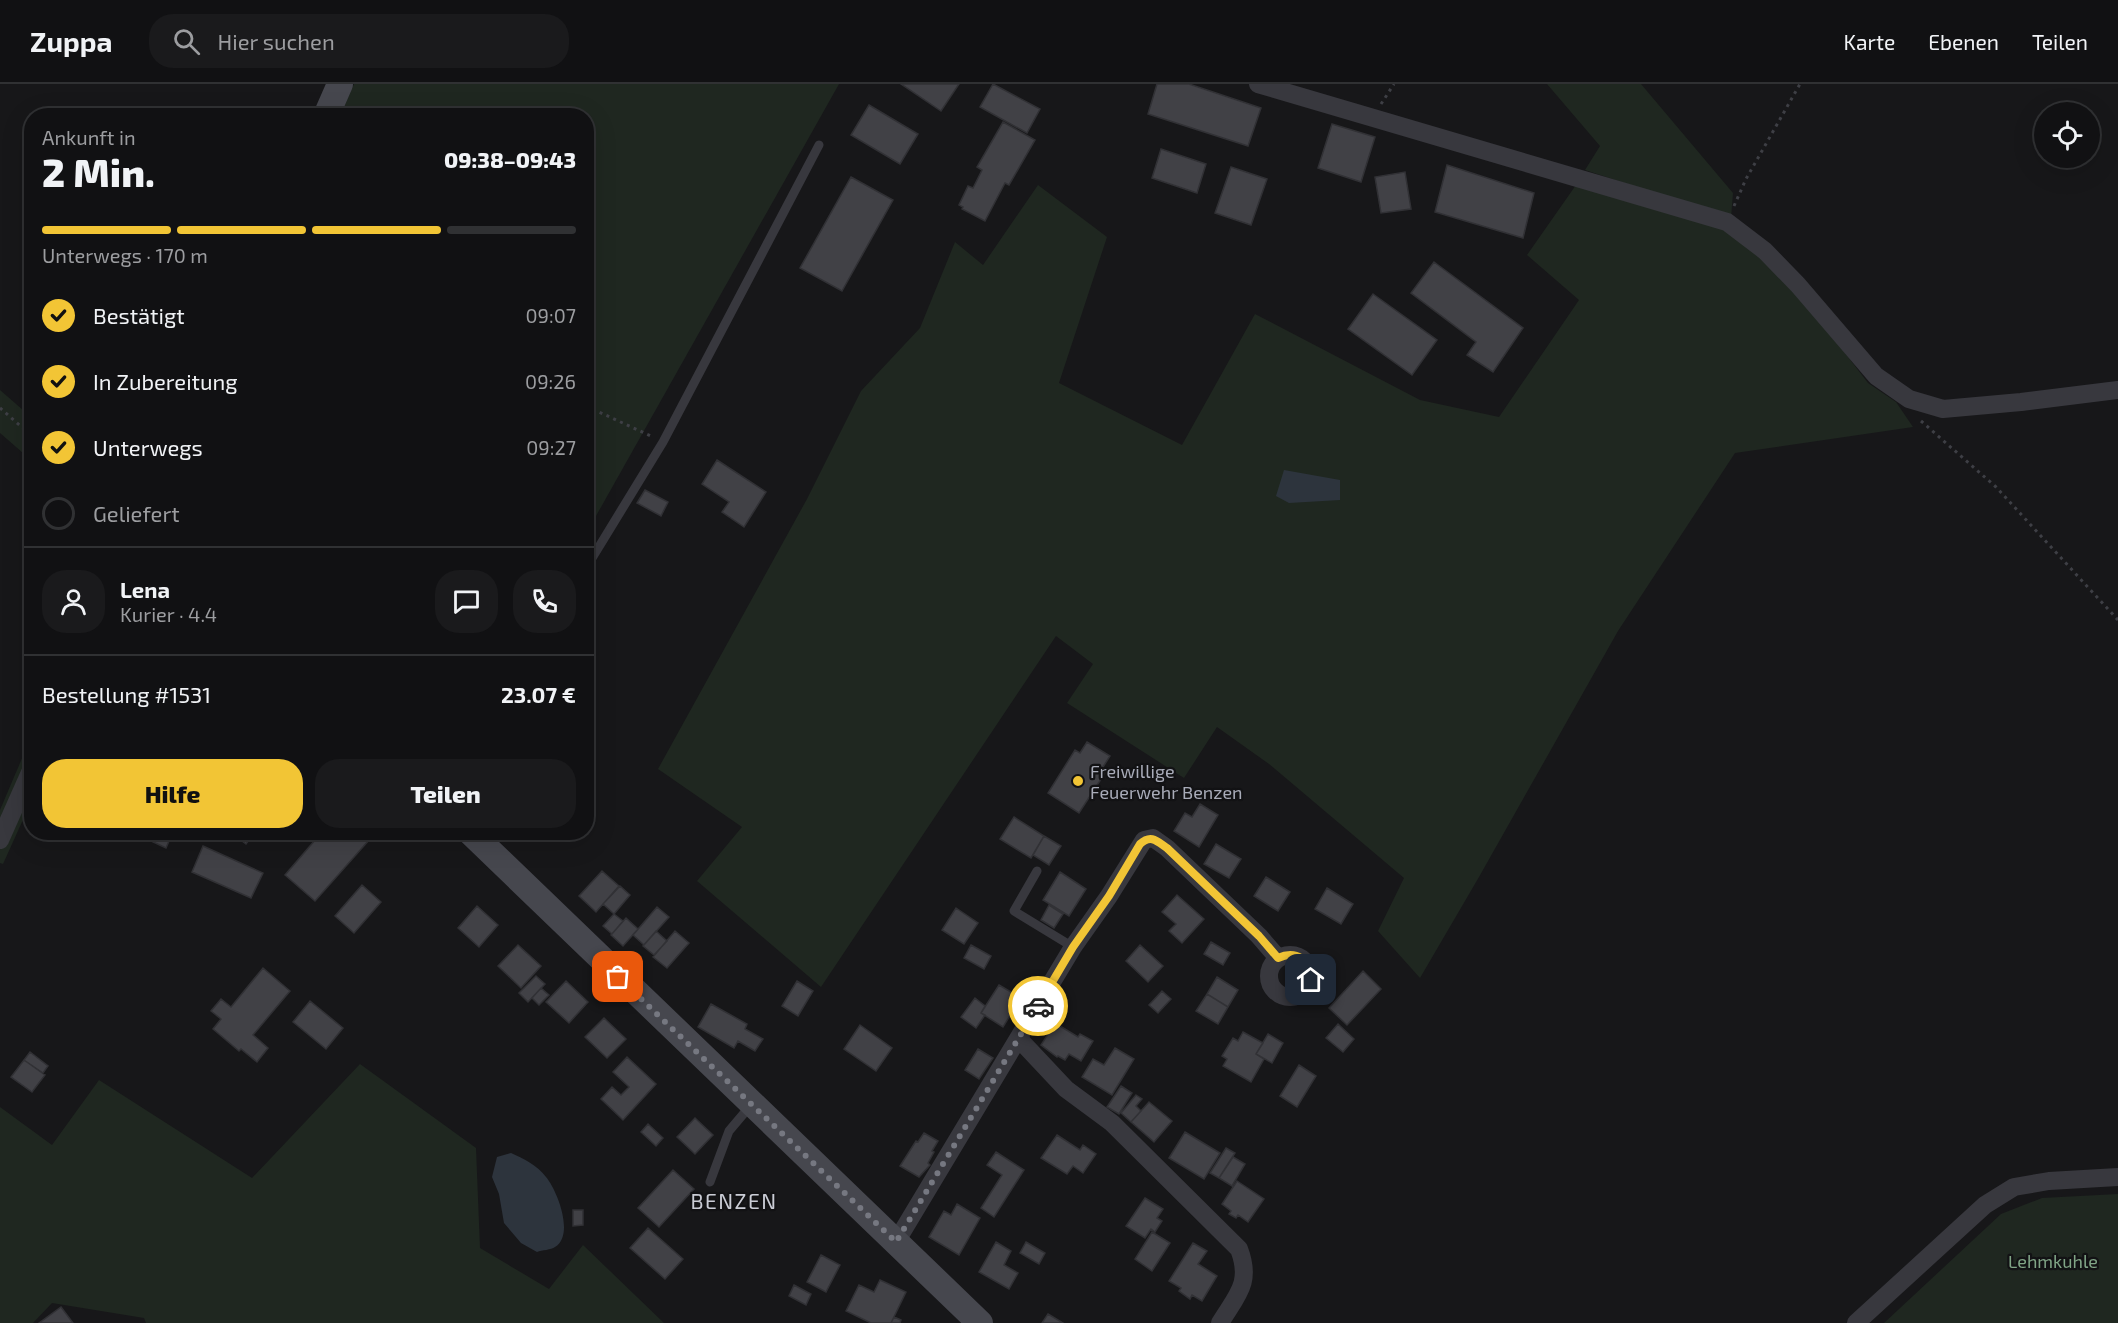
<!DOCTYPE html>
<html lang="de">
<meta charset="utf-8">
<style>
:root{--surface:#111113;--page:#1a1a1c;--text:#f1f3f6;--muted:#9c9da0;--line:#303133;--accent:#f2c535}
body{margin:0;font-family:"Exo 2",sans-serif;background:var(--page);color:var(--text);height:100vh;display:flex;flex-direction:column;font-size:22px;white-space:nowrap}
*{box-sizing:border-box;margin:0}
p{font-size:20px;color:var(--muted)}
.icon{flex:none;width:33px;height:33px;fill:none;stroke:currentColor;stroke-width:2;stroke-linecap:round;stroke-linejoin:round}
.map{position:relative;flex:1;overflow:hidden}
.drawer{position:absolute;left:24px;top:24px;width:570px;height:732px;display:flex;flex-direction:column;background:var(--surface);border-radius:24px;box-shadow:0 6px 24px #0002,0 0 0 2px var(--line)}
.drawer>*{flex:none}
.tools{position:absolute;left:2034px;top:18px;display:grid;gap:12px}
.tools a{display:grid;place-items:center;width:66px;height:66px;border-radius:50%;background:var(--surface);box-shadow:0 6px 24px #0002,0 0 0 2px var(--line);font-size:30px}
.pin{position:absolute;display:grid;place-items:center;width:51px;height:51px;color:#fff;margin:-26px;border-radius:12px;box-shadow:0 3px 9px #0006}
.courier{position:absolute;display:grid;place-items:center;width:60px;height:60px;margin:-30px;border:4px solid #f2c535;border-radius:50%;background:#fff;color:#222;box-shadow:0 2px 8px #0007}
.head em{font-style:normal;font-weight:800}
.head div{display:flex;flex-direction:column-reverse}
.head{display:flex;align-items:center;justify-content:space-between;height:102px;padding:0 18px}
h1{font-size:39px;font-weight:800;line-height:45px}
.bar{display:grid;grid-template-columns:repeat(4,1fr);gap:9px 6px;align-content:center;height:72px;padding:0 18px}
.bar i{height:8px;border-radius:4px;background:var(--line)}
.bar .on{background:var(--accent)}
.bar p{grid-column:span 4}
.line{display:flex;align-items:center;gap:15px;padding:0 18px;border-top:2px solid var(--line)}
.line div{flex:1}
.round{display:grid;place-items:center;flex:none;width:63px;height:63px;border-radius:24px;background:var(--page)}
ol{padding:0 18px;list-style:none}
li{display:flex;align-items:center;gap:18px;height:66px}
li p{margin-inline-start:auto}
li .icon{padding:6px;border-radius:50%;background:var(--accent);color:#111;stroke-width:4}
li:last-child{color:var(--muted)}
li i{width:33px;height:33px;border:3px solid var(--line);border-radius:50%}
.button{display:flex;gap:12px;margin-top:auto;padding:12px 18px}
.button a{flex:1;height:69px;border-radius:24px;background:var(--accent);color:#111;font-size:24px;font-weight:800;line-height:69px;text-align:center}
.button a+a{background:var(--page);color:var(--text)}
header{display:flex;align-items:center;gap:36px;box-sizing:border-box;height:84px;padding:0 30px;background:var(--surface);border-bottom:2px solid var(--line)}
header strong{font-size:28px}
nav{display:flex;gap:33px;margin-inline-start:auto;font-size:21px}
.search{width:420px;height:54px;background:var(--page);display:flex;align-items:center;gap:15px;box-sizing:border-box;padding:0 21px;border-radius:24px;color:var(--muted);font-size:22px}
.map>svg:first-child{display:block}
.green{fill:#1f2720}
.water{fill:#2d343d}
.building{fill:#414146;stroke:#313135;stroke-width:1.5}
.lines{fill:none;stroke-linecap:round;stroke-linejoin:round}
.path{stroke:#3e3f45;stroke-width:3;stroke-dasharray:3 4.5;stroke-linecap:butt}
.lane{stroke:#38383e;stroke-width:9}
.street{stroke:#38383e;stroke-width:18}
.secondary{stroke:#46474e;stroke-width:26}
.done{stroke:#767881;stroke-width:6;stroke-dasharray:0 10.8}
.route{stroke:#f2c535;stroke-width:8}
.poi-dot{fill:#f2c535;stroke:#121214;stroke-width:2}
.labels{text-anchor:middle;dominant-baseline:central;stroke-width:4.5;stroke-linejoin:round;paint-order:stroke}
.poi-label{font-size:18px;fill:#a9acb9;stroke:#121214;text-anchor:start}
.park-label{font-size:18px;fill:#80a486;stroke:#121214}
.quarter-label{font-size:21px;letter-spacing:1.5px;fill:#caccd5;stroke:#121214}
</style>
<header>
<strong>Zuppa</strong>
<div class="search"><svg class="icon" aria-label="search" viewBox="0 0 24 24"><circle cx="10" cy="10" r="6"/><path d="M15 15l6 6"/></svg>Hier suchen</div>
<nav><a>Karte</a><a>Ebenen</a><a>Teilen</a></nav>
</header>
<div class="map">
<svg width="2118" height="1239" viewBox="0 0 2118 1239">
<rect width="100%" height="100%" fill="#171719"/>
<path class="green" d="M354 0H839L587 448 586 32H340Z
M1547 0H1641L1733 109 1731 134 1585 86 1600 62Z
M1038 101 1107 153 1059 299 1182 361 1255 230 1420 316 1499 333 1579 216 1527 171 1576 101 1720 141 1792 200 1868 299 1896 318 1913 343 1735 369 1618 547 1479 793 1420 894 1378 847 1404 794 1269 680 1217 643 1184 694 1067 619 1093 580 1056 552 821 903 697 797 742 743 658 685 807 415 861 307 920 244 955 158 983 181Z
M0 306 31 333V376L0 349Z
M31 653V718L3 780 0 779V726Z
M360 980 476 1064 480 1164 549 1205 583 1161 664 1239H146L144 1234 52 1219 33 1239H0V1023L52 1061 99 996 252 1094Z
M2118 1110V1239H1884L2001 1130 2042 1114Z"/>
<path class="water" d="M1284 386 1340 396V416L1289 419 1276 412Z
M511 1069C524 1075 537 1081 546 1093 557 1106 575 1151 555 1163 551 1166 542 1166 537 1168L521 1159 504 1139 499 1110 492 1093 497 1073Z"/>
<path class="building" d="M901 0H959L941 27Z
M993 0 1040 25 1027 49 980 23Z
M1157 0H1189L1261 24 1248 62 1148 30Z
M869 21 918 50 900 80 851 51Z
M1003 38 1035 56 1009 101 1005 99 985 137 962 125 963 123 959 121 968 102 973 104 982 86 977 83Z
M1332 40 1375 53 1361 98 1318 84Z
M1161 65 1206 80 1197 109 1152 94Z
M1447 81 1534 109 1523 154 1435 128Z
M1231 83 1267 95 1251 141 1215 129Z
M1405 88 1411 125 1381 129 1375 93Z
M851 93 893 116 842 207 800 184Z
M1434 178 1523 244 1493 288 1467 271 1476 258 1411 209Z
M1373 210 1437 256 1412 291 1348 245Z
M717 376 766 408 744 443 722 428 729 418 702 400Z
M645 406 668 418 661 432 637 419Z
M1087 658 1110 672 1103 683 1107 686 1079 729 1048 709 1075 666 1080 669Z
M1200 720 1218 731 1199 763 1174 747 1185 729 1192 733Z
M1014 733 1044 752 1031 774 1000 755Z
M132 748H173L166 764Z
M230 748H255L246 760Z
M322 748H363L370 755 315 817 285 791Z
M1044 752 1061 762 1049 781 1033 771Z
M1216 760 1241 775 1229 794 1204 780Z
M203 762 263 789 251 814 192 788Z
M602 787 619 802 596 828 579 812Z
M1060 788 1086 805 1069 832 1043 816Z
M1266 793 1290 808 1278 827 1254 812Z
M362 801 381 818 354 849 335 832Z
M620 802 630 811 614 830 603 820Z
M1327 804 1353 820 1341 840 1315 825Z
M1177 811 1204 835 1182 859 1169 847 1176 840 1162 828Z
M1049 821 1063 830 1054 844 1041 836Z
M477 822 498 841 479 863 458 844Z
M657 823 669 833 644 861 633 851Z
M956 824 978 839 964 860 942 846Z
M614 830 623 837 612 850 603 842Z
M626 834 638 845 623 862 611 851Z
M656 847 667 857 654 871 643 862Z
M675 847 689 859 667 884 653 873Z
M1211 858 1230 869 1223 881 1204 870Z
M518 861 541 882 521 904 498 882Z
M971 861 991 872 984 885 964 874Z
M1140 861 1163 882 1148 898 1126 877Z
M263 884 290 907 253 951 268 964 257 978 241 965 239 967 213 945 221 935 211 927 221 915 231 923Z
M1363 887 1381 905 1347 941 1329 924Z
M536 892 545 900 528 918 519 909Z
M1217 893 1238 906 1228 923 1207 910Z
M566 897 588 918 569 939 546 918Z
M797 897 813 907 798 932 782 922Z
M999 901 1021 914 1003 943 981 929Z
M541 904 549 911 539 921 532 914Z
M1162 907 1171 915 1158 929 1149 921Z
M1207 910 1228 923 1218 940 1196 927Z
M975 914 985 922 981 929 985 931 976 944 961 933Z
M310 917 343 944 326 965 293 938Z
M711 920 747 940 745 945 763 955 755 967 738 957 734 964 698 943Z
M604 934 626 955 607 974 585 953Z
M1055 939 1078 953 1080 950 1093 957 1081 977 1069 970 1065 976 1058 972 1057 973 1041 961Z
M1338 940 1354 955 1343 968 1326 954Z
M860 941 892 964 876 987 844 965Z
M1243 948 1263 959 1256 970 1264 975 1251 998 1223 982 1227 975 1222 972 1233 954 1238 957Z
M1268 950 1283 959 1272 979 1256 970Z
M1115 964 1134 975 1112 1011 1082 993 1093 975 1104 981Z
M978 965 993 974 979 995 965 986Z
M30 968 48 982 43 989 24 976Z
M627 973 656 1000 623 1036 601 1015 612 1003 621 1011 629 1003 613 988Z
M24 976 45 991 32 1008 11 993Z
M1299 981 1316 992 1297 1023 1280 1012Z
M1121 1002 1132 1009 1119 1030 1107 1023Z
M1136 1011 1142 1015 1136 1022 1141 1027 1131 1038 1121 1029Z
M1149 1018 1172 1037 1154 1058 1131 1038Z
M695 1034 713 1051 695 1070 677 1053Z
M648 1040 663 1054 656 1062 641 1048Z
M1185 1048 1220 1069 1204 1095 1169 1074Z
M924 1049 938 1057 932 1067 934 1068 928 1079 930 1081 919 1093 900 1082 916 1057 918 1058Z
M1057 1051 1080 1066 1083 1061 1096 1070 1083 1089 1073 1082 1067 1090 1041 1074Z
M1226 1064 1235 1069 1219 1094 1210 1089Z
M996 1068 1024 1086 994 1133 981 1124 1002 1091 987 1081Z
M1233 1073 1245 1080 1232 1102 1219 1094Z
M673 1086 694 1105 659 1143 638 1124Z
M1237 1097 1264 1115 1248 1138 1238 1131 1236 1134 1229 1130 1231 1127 1222 1120Z
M1145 1114 1163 1125 1157 1134 1162 1137 1155 1148 1151 1145 1145 1154 1126 1142Z
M957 1120 980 1134 959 1171 929 1153 944 1127 951 1131Z
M573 1126H583V1141L573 1142Z
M648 1144 683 1175 665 1195 630 1164Z
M1152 1148 1170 1159 1152 1187 1135 1175Z
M996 1158 1011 1167 1004 1181 1018 1189 1009 1205 979 1188Z
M1026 1158 1045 1169 1039 1180 1020 1169Z
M1193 1159 1207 1167 1198 1180 1217 1192 1202 1217 1192 1211 1190 1215 1179 1207 1181 1204 1169 1197Z
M821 1171 840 1181 826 1208 807 1198Z
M880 1196 906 1208 891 1239H871L846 1227 859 1201 874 1208Z
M794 1201 811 1210 806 1221 789 1212Z
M61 1223 73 1239H39Z
M1048 1230 1063 1239H1042Z
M894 1233 901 1236 900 1239H891Z"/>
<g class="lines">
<path class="path" d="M1381 20 1394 0
M1734 122 1746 95 1800 0
M586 322 653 353
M0 324 32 352
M1921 337 1996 403 2118 536"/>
<path class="lane" d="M586 484 663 358 819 61
M1037 787 1014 827 1073 863
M710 1098 729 1047 751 1021"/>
<path class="street" d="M1258 0 1727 138 1765 167 1798 201 1876 292 1909 315 1943 325 2021 318 2118 306
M0 756 32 684
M1269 892a21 21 0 1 1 42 0a21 21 0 1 1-42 0Z
M1019 955 1066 1005 1112 1039 1239 1165C1252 1199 1237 1211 1220 1239
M896 1158 1073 863 1109 812 1144 756 1153 754 1167 764 1259 852 1278 874
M1856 1239 1985 1121 2014 1103 2049 1097 2118 1093"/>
<path class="secondary" d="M326 32 340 0
M470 748 980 1239"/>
</g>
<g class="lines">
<path class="done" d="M618 893 896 1158 1038 922"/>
<path class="route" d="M1038 922 1073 863 1109 812 1140 760C1151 750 1157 757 1167 764L1259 852 1278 874C1296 866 1312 876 1311 896"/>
</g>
<circle class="poi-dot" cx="1078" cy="697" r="6"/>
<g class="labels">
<g class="poi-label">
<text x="1090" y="687">Freiwillige<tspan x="1090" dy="21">Feuerwehr Benzen</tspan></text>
</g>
<g class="park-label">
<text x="2053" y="1177">Lehmkuhle</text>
</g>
<g class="quarter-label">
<text x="734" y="1116">BENZEN</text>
</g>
</g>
</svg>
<div class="tools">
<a><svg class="icon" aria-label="locate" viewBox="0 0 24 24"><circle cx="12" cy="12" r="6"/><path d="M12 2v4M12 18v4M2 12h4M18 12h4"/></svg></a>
</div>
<div class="pin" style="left:618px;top:893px;background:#ea580c"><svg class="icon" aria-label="bag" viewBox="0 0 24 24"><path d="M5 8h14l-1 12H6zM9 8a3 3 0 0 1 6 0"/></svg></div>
<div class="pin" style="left:1311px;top:896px;background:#1f2937"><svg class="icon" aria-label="home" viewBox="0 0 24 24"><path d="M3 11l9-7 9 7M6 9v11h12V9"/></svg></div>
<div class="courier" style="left:1038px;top:922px"><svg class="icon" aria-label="car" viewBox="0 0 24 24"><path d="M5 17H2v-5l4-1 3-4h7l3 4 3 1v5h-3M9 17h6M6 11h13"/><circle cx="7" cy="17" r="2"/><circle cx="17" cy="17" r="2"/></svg></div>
<section class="drawer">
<div class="head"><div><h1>2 Min.</h1><p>Ankunft in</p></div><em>09:38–09:43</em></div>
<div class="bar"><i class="on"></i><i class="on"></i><i class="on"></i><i></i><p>Unterwegs · 170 m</p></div>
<ol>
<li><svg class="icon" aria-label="check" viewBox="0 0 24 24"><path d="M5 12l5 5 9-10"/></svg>Bestätigt<p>09:07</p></li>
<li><svg class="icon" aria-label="check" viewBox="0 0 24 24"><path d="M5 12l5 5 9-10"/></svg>In Zubereitung<p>09:26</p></li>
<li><svg class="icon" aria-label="check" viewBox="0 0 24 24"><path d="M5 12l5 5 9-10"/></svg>Unterwegs<p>09:27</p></li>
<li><i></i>Geliefert</li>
</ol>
<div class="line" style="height:108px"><a class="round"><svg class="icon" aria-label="person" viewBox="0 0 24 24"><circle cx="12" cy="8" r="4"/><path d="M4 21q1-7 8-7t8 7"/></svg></a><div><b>Lena</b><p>Kurier · 4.4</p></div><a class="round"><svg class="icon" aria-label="chat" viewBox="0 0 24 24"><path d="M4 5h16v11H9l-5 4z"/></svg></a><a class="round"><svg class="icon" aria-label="phone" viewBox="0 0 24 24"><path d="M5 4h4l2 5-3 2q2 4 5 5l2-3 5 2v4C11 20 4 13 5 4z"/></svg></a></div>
<div class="line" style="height:78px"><div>Bestellung #1531</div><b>23.07 €</b></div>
<div class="button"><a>Hilfe</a><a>Teilen</a></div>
</section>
</div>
